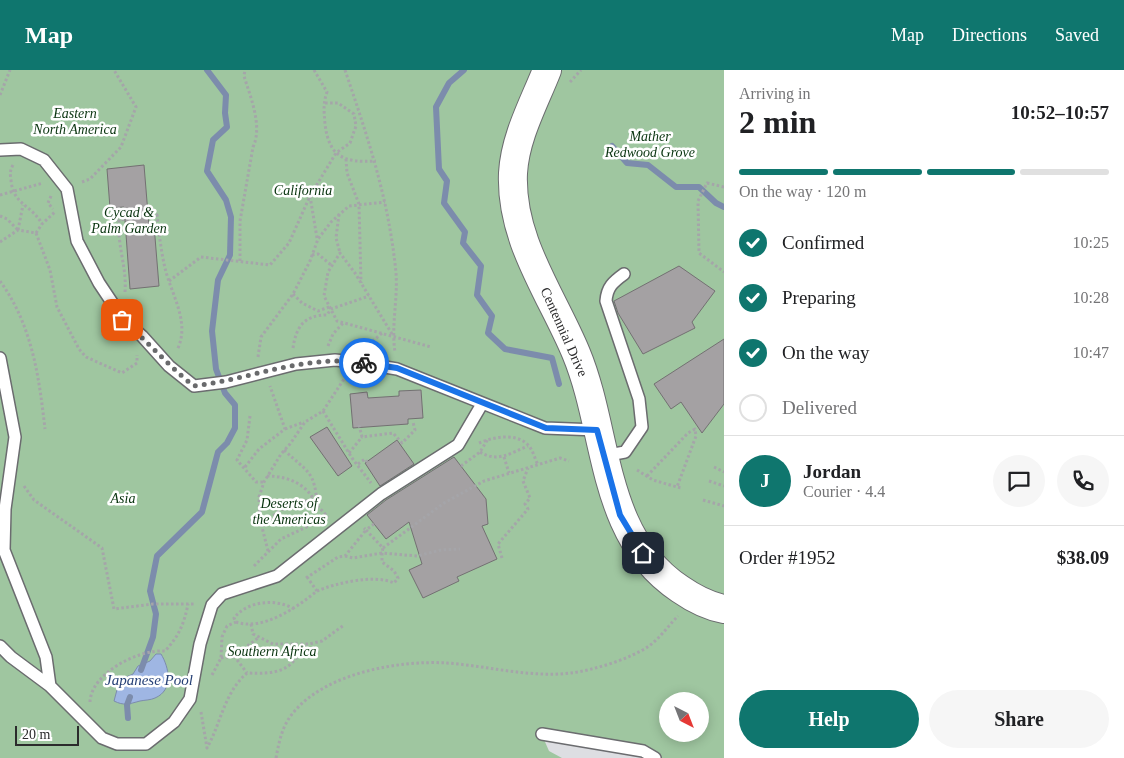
<!DOCTYPE html>
<meta charset="utf-8">
<style>
:root{--surface:#fff;--page:#f6f6f6;--text:#202124;--muted:#757577;--line:#e0e0e0;--accent:#0f766e}
body{margin:0;font-family:Georgia,serif;background:var(--page);color:var(--text);height:100vh;display:flex;flex-direction:column;font-size:19px;white-space:nowrap}
*{box-sizing:border-box;margin:0}
p{font-size:16px;color:var(--muted)}
.icon{flex:none;width:28px;height:28px;fill:none;stroke:currentColor;stroke-width:2;stroke-linecap:round;stroke-linejoin:round}
.map{position:relative;flex:1;overflow:hidden}
.side{display:flex;flex-direction:column;background:var(--surface);width:400px}
.side>*{flex:none}
.needle{width:32px;rotate:138deg}
.fabs{position:absolute;left:659px;top:622px;display:grid;gap:10px}
.fabs a{display:grid;place-items:center;width:50px;height:50px;border-radius:50%;background:var(--surface);box-shadow:0 2px 12px #0003;font-size:25px}
.scale{position:absolute;left:15px;bottom:12px;width:64px;box-sizing:border-box;padding-left:5px;border:2px solid #2b2b2c;border-top:0;font-size:14px;line-height:18px;white-space:nowrap;color:#2b2b2c;-webkit-text-stroke:4px #fff;paint-order:stroke}
.pin{position:absolute;display:grid;place-items:center;width:42px;height:42px;color:#fff;margin:-21px;border-radius:10px;box-shadow:0 2px 8px #0006}
.courier{position:absolute;display:grid;place-items:center;width:50px;height:50px;margin:-25px;border:4px solid #1a73e8;border-radius:50%;background:#fff;color:#222;box-shadow:0 1px 6px #0007}
.overview em{font-style:normal;font-weight:600}
.overview div{display:flex;flex-direction:column-reverse}
.overview{display:flex;align-items:center;justify-content:space-between;height:85px;padding:0 15px}
h1{font-size:32px;font-weight:600;line-height:38px}
.bar{display:grid;grid-template-columns:repeat(4,1fr);gap:8px 5px;align-content:center;height:60px;padding:0 15px}
.bar i{height:6px;border-radius:4px;background:var(--line)}
.bar .on{background:var(--accent)}
.bar p{grid-column:span 4}
.line{display:flex;align-items:center;gap:12px;padding:0 15px;border-top:1px solid var(--line)}
.line div{flex:1}
.round{display:grid;place-items:center;flex:none;width:52px;height:52px;border-radius:26px;background:var(--page)}
ol{padding:0 15px;list-style:none}
li{display:flex;align-items:center;gap:15px;height:55px}
li p{margin-inline-start:auto}
li .icon{padding:5px;border-radius:50%;background:var(--accent);color:#fff;stroke-width:4}
li:last-child{color:var(--muted)}
li i{width:28px;height:28px;border:2px solid var(--line);border-radius:50%}
.cta{display:flex;gap:10px;margin-top:auto;padding:10px 15px}
.cta a{flex:1;height:58px;border-radius:30px;background:var(--accent);color:#fff;font-size:20px;font-weight:600;line-height:58px;text-align:center}
.cta a+a{background:var(--page);color:var(--text)}
header{display:flex;align-items:center;gap:30px;box-sizing:border-box;height:70px;padding:0 25px;background:var(--accent);color:#fff}
header strong{font-size:24px}
nav{display:flex;gap:28px;margin-inline-start:auto;font-size:18px}
main{display:flex;flex:1;min-height:0}
.map>svg:first-child{display:block}
.green{fill:#9fc6a0;fill-rule:evenodd}
.water{fill:#9fb6e3;stroke:#7c8cac}
.lines{fill:none;stroke-linecap:round;stroke-linejoin:round}
.stream{stroke:#7c8cac;stroke-width:6}
.building{fill:#a4a1a3;stroke:#737072}
.service-casing{stroke:#6b6c6f;stroke-width:14}
.tertiary-casing{stroke:#6b6c6f;stroke-width:30}
.path{stroke:#a5a5a9;stroke-width:3;stroke-dasharray:2.5 2.5;stroke-linecap:butt}
.service{stroke:#fff;stroke-width:11}
.tertiary{stroke:#fff;stroke-width:28}
.done{stroke:#696a6c;stroke-width:5;stroke-dasharray:0 9}
.route{stroke:#1a73e8;stroke-width:6}
.labels{text-anchor:middle;dominant-baseline:central;stroke-width:5;stroke-linejoin:round;paint-order:stroke}
.park-label{font-size:14px;font-style:italic;fill:#09340f;stroke:#fff}
.street-label{font-size:14px;fill:#2b2b2c;stroke:#fff}
.water-label{font-size:15px;font-style:italic;fill:#264076;stroke:#fff}
</style>
<header>
<strong>Map</strong>
<nav><a>Map</a><a>Directions</a><a>Saved</a></nav>
</header>
<main>
<div class="map">
<svg width="724" height="688" viewBox="0 0 724 688">
<rect width="100%" height="100%" fill="#dddee2"/>
<path class="green" d="M0 0H724V688H655L542 665 549 681 562 688H0ZM668 631H700V664H668Z"/>
<path class="water" d="M156 584H161C169 597 174 620 155 628 151 630 145 630 140 631 129 634 124 636 114 631L118 616 124 608 133 604 138 596 150 591Z"/>
<g class="lines">
<path class="stream" d="M464 0 449 13 436 37 439 99 447 111 444 133 465 162 463 173 481 196 477 225 492 246 488 263 505 279 552 288 559 314
M612 76 627 93 648 95 676 117H699L716 133 724 137
M141 600 153 567 156 544 150 521 157 486 202 442 218 382 227 373 235 358V335L225 323 216 299 212 261 218 210 230 185 231 147 226 130 207 101 213 70 227 57 225 43 226 25 207 0
M128 648 127 635 130 627"/>
</g>
<path class="building" d="M144 95 149 156 154 155 159 216 130 219 124 137 110 138 107 99Z
M679 196 715 221 692 252 695 258 643 284 618 243 614 231Z
M724 269V334L702 363 681 332 671 339 654 314Z
M421 320 423 348 408 349V354L353 358 350 324 367 322 368 328 399 326V321Z
M327 357 352 396 338 406 310 367Z
M397 370 414 394 380 416 365 393Z
M454 387 486 429 488 454 482 456 497 489 457 507 459 511 423 528 409 500 422 494 409 452 386 469 367 445 386 430Z"/>
<g class="lines">
<g class="service-casing">
<path id="service" d="M0 80 21 79 44 90 67 119 77 171 99 213 123 249 142 266 169 296 194 316 226 312 296 294 335 290 355 292 397 299 545 358 597 360
M0 288 15 367 5 439 4 480 46 587 50 616
M603 386 625 382 642 357 639 329 606 231C607 217 613 212 624 204
M0 576 11 587 50 616 102 668 117 674H146L174 652 190 629 200 574 212 535 222 524 277 506 381 424 458 375 482 334
M542 664 643 681 655 688"/>
</g>
<g class="tertiary-casing">
<path id="tertiary" d="M547 0C534 33 515 67 513 103 510 170 552 225 576 283 609 362 600 466 680 519 693 528 708 536 724 539"/>
</g>
<path class="path" d="M314 0 327 22C323 33 324 42 325 54 329 87 344 93 376 91
M345 0C368 68 389 130 396 203 398 229 391 256 395 282
M570 12 581 0
M0 25 10 0
M346 89 347 103 359 134 361 213
M13 95C10 100 10 104 11 110 13 135 32 135 42 154
M82 112 90 109 121 77 136 37 114 0
M724 117 707 113 698 131 699 183 724 202
M0 125 43 113
M51 126 48 133 53 139
M339 144 336 168 340 183
M0 146 7 149 18 160
M18 160 23 135
M36 163 42 154 56 141
M317 168 310 126 336 83 350 73 356 56 354 44 338 33H324
M0 172 18 160 36 163 50 200 57 237 79 279 86 287 122 303 137 293V285
M312 185 318 184 331 195
M240 191V151L253 77C263 56 250 26 244 6L245 0
M0 211C32 255 39 306 45 359
M169 211 201 187 270 195 289 173 310 126
M125 222C127 197 117 176 119 150L157 145C159 163 161 181 165 198 171 224 191 253 177 280
M293 224 302 233 318 241 329 237
M392 264 355 203 340 183 328 202 324 226 337 251 431 277
M328 276 333 264 343 253
M293 278C296 257 304 245 327 245L331 239 369 226
M365 278 382 263
M258 287 261 267 293 224 310 191 318 169 331 152 349 136 385 132
M323 341 352 388 371 413
M250 346 247 370 237 390 256 412H264
M359 355 362 367 393 363 402 373 415 360 413 352
M285 359 304 352
M479 373C493 367 517 362 529 376 533 381 535 389 538 395
M284 380C307 402 315 400 317 435
M480 382C497 393 511 383 528 376
M349 383 362 367
M504 387 509 403
M358 394 365 389 367 392
M461 396 480 382 488 369
M245 397 259 379 285 359 270 316
M714 397 724 402
M637 400 653 410 677 417
M267 406C286 406 305 413 314 430
M647 406 688 363 695 359 696 366 677 417 682 418
M709 411 724 416
M24 416 34 430 102 478 114 539 153 534H196
M703 430 724 436
M261 454C270 451 273 445 281 440 289 435 303 431 312 430L328 447
M383 478 444 433 484 411 560 388 569 391
M268 481 260 449 259 427 264 412 281 384 290 374 305 352 323 341 346 306
M345 486 353 488 382 483 383 478 366 460 374 454
M502 488 498 474 528 439 525 434 530 428 523 411 528 398
M254 496 281 469 315 453
M306 508 338 487 345 486 366 460 364 458
M317 521C336 513 375 504 394 513L398 508 394 501 382 492V483L417 486 441 480 460 479
M294 539C276 528 247 531 234 548L236 552C263 561 296 538 317 521L307 507
M251 554 253 564 273 574H309L322 571 344 555
M234 586 247 603
M221 588 234 586 258 568
M212 605 221 588 222 567 227 556 236 552
M90 632C91 603 139 579 165 581 179 566 184 554 188 534
M201 642 207 678C221 653 224 623 247 603 274 604 293 603 303 574
M276 688C279 672 282 656 293 643 325 603 399 590 447 593 488 596 530 608 571 603 594 600 630 589 649 576 660 568 669 555 678 546"/>
<use href="#service" class="service"/>
<use href="#tertiary" class="tertiary"/>
</g>
<g class="lines">
<path class="done" d="M122 250C148 271 168 296 194 316 252 309 304 284 364 293"/>
<path class="route" d="M364 293 397 298 546 358 597 360 620 445 643 483"/>
</g>
<g class="labels">
<g class="park-label">
<text x="75" y="43">Eastern<tspan x="75" dy="16">North America</tspan></text>
<text x="650" y="66">Mather<tspan x="650" dy="16">Redwood Grove</tspan></text>
<text x="303" y="120">California</text>
<text x="129" y="142">Cycad &amp;<tspan x="129" dy="16">Palm Garden</tspan></text>
<text x="123" y="428">Asia</text>
<text x="289" y="433">Deserts of<tspan x="289" dy="16">the Americas</tspan></text>
<text x="272" y="581">Southern Africa</text>
</g>
<g class="street-label">
<text transform="translate(564 262) rotate(66)">Centennial Drive</text>
</g>
<g class="water-label">
<text x="149" y="610">Japanese Pool</text>
</g>
</g>
</svg>
<div class="fabs">
<a><svg class="needle" viewBox="-14 -14 28 28"><path d="M0-13l5 13h-10z" fill="#e53935"/><path d="M0 13l5-13h-10z" fill="#757577"/></svg></a>
</div>
<div class="scale">20 m</div>
<div class="pin" style="left:122px;top:250px;background:#ea580c"><svg class="icon" aria-label="bag" viewBox="0 0 24 24"><path d="M5 8h14l-1 12H6zM9 8a3 3 0 0 1 6 0"/></svg></div>
<div class="pin" style="left:643px;top:483px;background:#1f2937"><svg class="icon" aria-label="home" viewBox="0 0 24 24"><path d="M3 11l9-7 9 7M6 9v11h12V9"/></svg></div>
<div class="courier" style="left:364px;top:293px"><svg class="icon" aria-label="bike" viewBox="0 0 24 24"><circle cx="6" cy="16" r="4"/><circle cx="18" cy="16" r="4"/><path d="M6 16l4-8h5l3 8M10 8l3 8H6M13 5h3"/></svg></div>
</div>
<section class="side">
<div class="overview"><div><h1>2 min</h1><p>Arriving in</p></div><em>10:52–10:57</em></div>
<div class="bar"><i class="on"></i><i class="on"></i><i class="on"></i><i></i><p>On the way · 120 m</p></div>
<ol>
<li><svg class="icon" aria-label="check" viewBox="0 0 24 24"><path d="M5 12l5 5 9-10"/></svg>Confirmed<p>10:25</p></li>
<li><svg class="icon" aria-label="check" viewBox="0 0 24 24"><path d="M5 12l5 5 9-10"/></svg>Preparing<p>10:28</p></li>
<li><svg class="icon" aria-label="check" viewBox="0 0 24 24"><path d="M5 12l5 5 9-10"/></svg>On the way<p>10:47</p></li>
<li><i></i>Delivered</li>
</ol>
<div class="line" style="height:90px"><b class="round" style="background:var(--accent);color:#fff">J</b><div><b>Jordan</b><p>Courier · 4.4</p></div><a class="round"><svg class="icon" aria-label="chat" viewBox="0 0 24 24"><path d="M4 5h16v11H9l-5 4z"/></svg></a><a class="round"><svg class="icon" aria-label="phone" viewBox="0 0 24 24"><path d="M5 4h4l2 5-3 2q2 4 5 5l2-3 5 2v4C11 20 4 13 5 4z"/></svg></a></div>
<div class="line" style="height:65px"><div>Order #1952</div><b>$38.09</b></div>
<div class="cta"><a>Help</a><a>Share</a></div>
</section>
</main>
